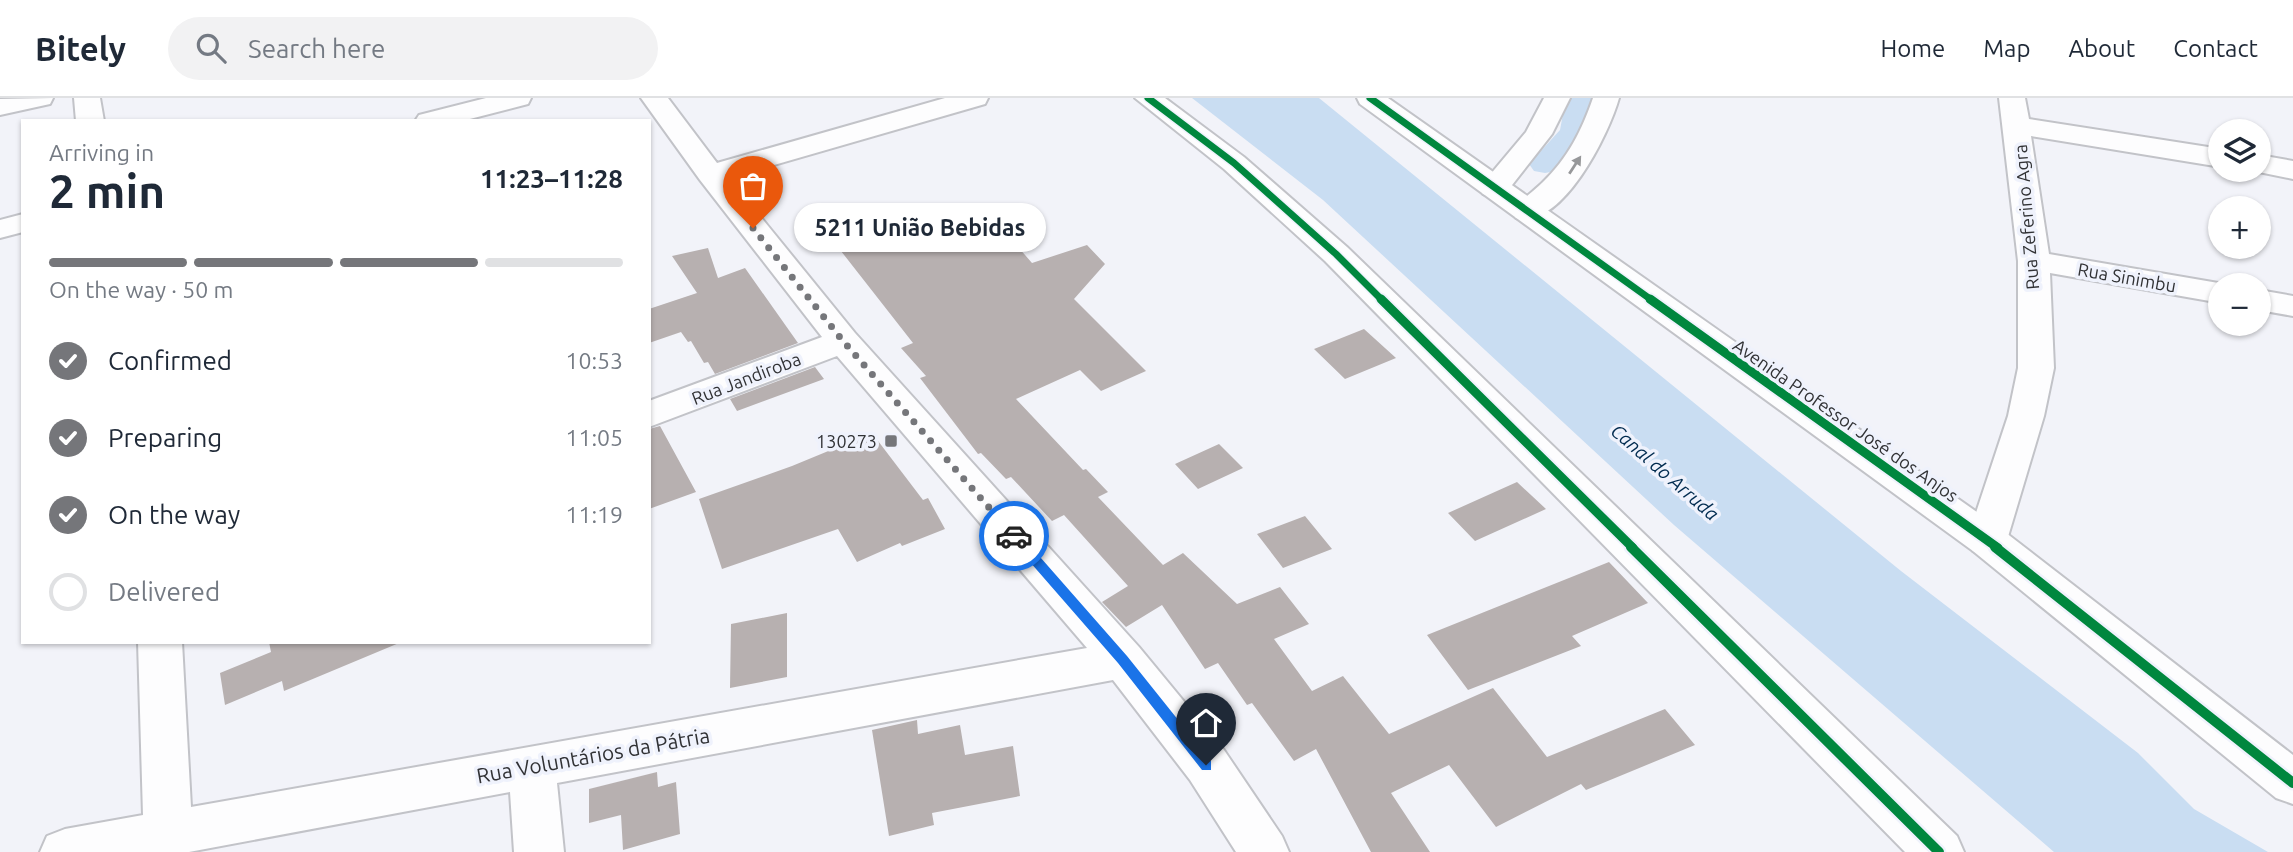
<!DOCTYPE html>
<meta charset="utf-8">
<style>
:root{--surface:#fff;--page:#f2f2f3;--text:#1f2937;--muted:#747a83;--line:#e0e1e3;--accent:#75767a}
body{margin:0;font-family:Ubuntu,sans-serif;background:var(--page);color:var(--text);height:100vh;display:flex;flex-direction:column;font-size:26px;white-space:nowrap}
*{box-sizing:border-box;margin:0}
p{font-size:23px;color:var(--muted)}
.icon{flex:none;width:38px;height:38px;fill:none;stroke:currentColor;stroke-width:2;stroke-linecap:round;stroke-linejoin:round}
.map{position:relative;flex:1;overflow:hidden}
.drawer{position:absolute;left:21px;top:21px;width:630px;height:525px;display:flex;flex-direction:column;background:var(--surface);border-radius:0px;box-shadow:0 2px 5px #0004}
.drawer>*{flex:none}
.controls{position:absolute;left:2208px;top:21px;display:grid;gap:14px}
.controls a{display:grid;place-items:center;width:63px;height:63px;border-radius:50%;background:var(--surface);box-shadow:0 2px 5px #0004;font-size:35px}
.pin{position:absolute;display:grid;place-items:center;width:60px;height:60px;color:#fff;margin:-72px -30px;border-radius:50% 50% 50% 0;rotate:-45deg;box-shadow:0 0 7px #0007}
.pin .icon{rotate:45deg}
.courier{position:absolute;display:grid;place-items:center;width:70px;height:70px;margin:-35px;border:5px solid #1a73e8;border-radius:50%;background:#fff;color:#222;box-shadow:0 2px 9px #0007}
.bubble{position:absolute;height:49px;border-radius:24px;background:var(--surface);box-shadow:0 2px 5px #0004;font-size:23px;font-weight:600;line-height:49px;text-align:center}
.overview em{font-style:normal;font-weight:600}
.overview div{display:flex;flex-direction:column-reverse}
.overview{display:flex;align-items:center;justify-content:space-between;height:119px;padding:0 28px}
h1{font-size:46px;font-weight:600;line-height:52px}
.bar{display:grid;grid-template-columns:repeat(4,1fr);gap:10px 7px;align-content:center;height:84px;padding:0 28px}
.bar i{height:9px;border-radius:5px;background:var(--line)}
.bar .active{background:var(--accent)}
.bar p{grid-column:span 4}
ol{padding:0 28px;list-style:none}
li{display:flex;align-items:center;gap:21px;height:77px}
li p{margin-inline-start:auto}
li .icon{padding:7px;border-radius:50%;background:var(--accent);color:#fff;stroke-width:4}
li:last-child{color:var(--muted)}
li i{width:38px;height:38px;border:4px solid var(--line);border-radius:50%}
header{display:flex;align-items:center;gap:42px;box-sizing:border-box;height:98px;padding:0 35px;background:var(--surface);border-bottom:2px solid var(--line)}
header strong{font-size:33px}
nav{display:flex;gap:38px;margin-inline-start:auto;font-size:24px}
.search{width:490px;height:63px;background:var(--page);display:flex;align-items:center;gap:18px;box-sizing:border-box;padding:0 24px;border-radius:38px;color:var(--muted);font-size:26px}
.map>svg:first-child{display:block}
.water{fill:#c9ddf2}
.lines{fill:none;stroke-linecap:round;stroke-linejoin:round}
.canal{fill:#c9ddf2;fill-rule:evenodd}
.building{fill:#b7b0b0}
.minor-casing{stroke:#c2c3c8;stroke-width:4}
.major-casing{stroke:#c2c3c8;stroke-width:4}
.minor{fill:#fdfdfe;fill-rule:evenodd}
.major{fill:#fdfdfe;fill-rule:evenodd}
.cycleway-far2-casing{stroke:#eff2fc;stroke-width:10}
.cycleway-far1-casing{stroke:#eff2fc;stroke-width:13}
.cycleway-casing{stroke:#eff2fc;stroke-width:15}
.cycleway-far2{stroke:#00873e;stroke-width:7}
.cycleway-far1{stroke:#00873e;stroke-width:9}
.cycleway{stroke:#00873e;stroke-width:10}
.oneway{fill:#97989a}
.route{fill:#1a73e8}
.done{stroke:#75767a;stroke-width:7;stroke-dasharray:0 12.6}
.poi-dot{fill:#75767a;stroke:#eff2fc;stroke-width:2.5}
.labels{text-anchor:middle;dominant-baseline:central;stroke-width:7;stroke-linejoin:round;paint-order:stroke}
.street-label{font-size:18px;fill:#313235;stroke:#eff2fc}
.poi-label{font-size:18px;fill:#313235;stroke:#eff2fc;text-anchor:end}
.water-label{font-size:19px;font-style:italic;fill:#012b4f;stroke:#eff2fc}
.near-street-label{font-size:21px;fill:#313235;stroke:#eff2fc}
</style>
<header>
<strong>Bitely</strong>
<div class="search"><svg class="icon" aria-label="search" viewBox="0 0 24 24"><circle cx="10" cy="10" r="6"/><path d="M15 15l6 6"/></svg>Search here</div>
<nav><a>Home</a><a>Map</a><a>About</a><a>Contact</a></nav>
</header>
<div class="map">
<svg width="2293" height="754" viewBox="0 0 2293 754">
<rect width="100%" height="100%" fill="#f2f3f9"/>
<path class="water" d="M1192 0H1319L1901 473 2138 655 2194 711 2268 754H2054L1674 427 1323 102Z"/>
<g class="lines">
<path class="canal" d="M1566 0H1596L1590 34 1586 40 1556 73 1545 75 1534 73 1529 66 1560 32Z"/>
</g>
<path class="building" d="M928 125 956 150 1005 134 1032 165 1087 147 1105 166 1074 201 1146 273 1101 293 1080 272 1016 301 1083 372 1086 371 1108 394 1098 399 1163 467 1183 455 1237 506 1280 489 1309 526 1274 541 1312 593 1343 578 1389 636 1493 590 1547 659 1665 611 1695 647 1586 692 1581 686 1496 729 1449 667 1391 695 1430 754H1371L1316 651 1294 663 1252 605 1247 607 1218 565 1205 571 1162 507 1126 529 1102 504 1128 488 1064 417 1052 423 1011 379 1006 381 981 355 978 356 920 280 926 278 901 250 913 245 830 139 863 127 879 144Z
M708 150 718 180 745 170 798 245 715 276 708 264 704 265 691 243 688 244 681 234 649 245V211L697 195 672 158Z
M1364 231 1396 260 1345 281 1314 251Z
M815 269 824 281 737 313 730 301Z
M660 328 696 394 649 411V331Z
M872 335 923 402 928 400 945 431 902 448 900 445 857 464 838 431 722 471 699 401 792 368Z
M1219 346 1243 370 1198 391 1175 366Z
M1517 384 1546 411 1475 443 1448 415Z
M1305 418 1332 451 1283 470 1257 436Z
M1609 464 1648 505 1572 538 1581 548 1468 592 1427 537Z
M787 515V579L730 590 731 526Z
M269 544H399V545L284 593 282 583 225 607 220 575 271 554Z
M917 622 918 636 960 627 965 657 1013 648 1020 698 932 715 934 727 889 738 872 632Z
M657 674 658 689 676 684 680 736 623 752 621 717 589 725V691Z"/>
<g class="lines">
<g class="minor-casing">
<path id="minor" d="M53 0 50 6 0 17V1Z
M74 0H100L104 23H76Z
M486 0H531L528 6 462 23H415L419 17Z
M641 0H668L717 65 945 0H988L985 6 729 80 855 235 1139 549 1224 652 1282 738 1289 754H1236L1190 682 1113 582 557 685 564 754H514L510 694 189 754H40L47 738 65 731 143 717 138 544H182L191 709 1087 550 837 258 649 329V303L822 239 700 82Z
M1544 0H1570L1552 36 1505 96 1494 99 1483 96 1479 90 1526 34Z
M1593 0H1619C1609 36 1562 132 1516 120L1512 114C1520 102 1533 94 1543 84 1568 60 1582 32 1593 0Z
M1999 0H2025L2029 21 2221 51V69L2031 38 2049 156 2230 187H2221V205L2050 175 2054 270 2044 318 2007 442 2001 453 1987 457 1973 453 1967 442 2008 318 2018 270V163Z
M2259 57 2293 63V81L2249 72H2259Z
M23 116V134L0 140V122Z
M2259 192 2293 198V218L2259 212Z"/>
</g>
<g class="major-casing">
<path id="major" d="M1135 0H1165L1244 59 1347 149 1957 738 1964 754H1905L1325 163 1224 71Z
M1357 0H1388L2001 431 2293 657V706L2276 700 1973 453 1360 6Z"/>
</g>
<use href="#minor" class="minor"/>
<use href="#major" class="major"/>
<g class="cycleway-far2-casing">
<path id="cycleway-far2" d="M1148 0 1234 65 1336 156 1383 203
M1370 0 1653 203"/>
</g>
<g class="cycleway-far1-casing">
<path id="cycleway-far1" d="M1381 201 1633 450
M1650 201 1998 450"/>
</g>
<g class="cycleway-casing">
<path id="cycleway" d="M1631 449 1939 754
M1995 449 2293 685"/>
</g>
<use href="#cycleway-far2" class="cycleway-far2"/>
<use href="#cycleway-far1" class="cycleway-far1"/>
<use href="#cycleway" class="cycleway"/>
</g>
<defs><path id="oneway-solid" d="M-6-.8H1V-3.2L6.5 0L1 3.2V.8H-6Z" transform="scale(1.75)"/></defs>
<use class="oneway" href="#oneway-solid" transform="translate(1575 67) rotate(-57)"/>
<path class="route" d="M1014 434 1019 435 1127 558 1211 663V672H1202L1118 565 1010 441 1008 438Z"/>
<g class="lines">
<path class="done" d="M753 130 843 243 1014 438"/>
</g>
<rect class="poi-dot" x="884" y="336" width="14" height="14" rx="3.5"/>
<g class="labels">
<g class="street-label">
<text transform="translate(2026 119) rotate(-95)">Rua Zeferino Agra</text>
<text transform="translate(2127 179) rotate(10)">Rua Sinimbu</text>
<text transform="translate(746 280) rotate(-21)">Rua Jandiroba</text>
<text transform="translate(1846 322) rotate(35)">Avenida Professor José dos Anjos</text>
</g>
<g class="poi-label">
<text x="877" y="343">130273</text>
</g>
<g class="water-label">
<text transform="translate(1665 374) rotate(41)">Canal do Arruda</text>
</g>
<g class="near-street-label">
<text transform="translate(593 657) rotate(-10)">Rua Voluntários da Pátria</text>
</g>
</g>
</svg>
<div class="controls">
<a><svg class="icon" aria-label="layers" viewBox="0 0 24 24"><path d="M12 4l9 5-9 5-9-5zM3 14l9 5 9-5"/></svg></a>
<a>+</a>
<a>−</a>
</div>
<div class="pin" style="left:753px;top:130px;background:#ea580c"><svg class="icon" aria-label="bag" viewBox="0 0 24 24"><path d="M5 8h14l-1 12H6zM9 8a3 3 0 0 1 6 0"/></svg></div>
<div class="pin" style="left:1206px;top:667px;background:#1f2937"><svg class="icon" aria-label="home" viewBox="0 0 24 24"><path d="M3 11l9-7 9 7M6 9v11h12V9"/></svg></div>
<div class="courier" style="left:1014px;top:438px"><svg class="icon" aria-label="car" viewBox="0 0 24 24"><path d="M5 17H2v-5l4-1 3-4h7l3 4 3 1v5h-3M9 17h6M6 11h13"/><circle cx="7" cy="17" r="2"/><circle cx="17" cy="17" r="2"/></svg></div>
<div class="bubble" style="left:794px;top:105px;width:252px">5211 União Bebidas</div>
<section class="drawer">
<div class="overview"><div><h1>2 min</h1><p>Arriving in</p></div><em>11:23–11:28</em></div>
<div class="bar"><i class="active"></i><i class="active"></i><i class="active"></i><i></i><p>On the way · 50 m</p></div>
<ol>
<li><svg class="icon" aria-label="check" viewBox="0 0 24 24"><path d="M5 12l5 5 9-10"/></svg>Confirmed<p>10:53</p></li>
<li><svg class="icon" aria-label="check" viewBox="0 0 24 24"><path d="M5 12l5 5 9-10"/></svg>Preparing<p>11:05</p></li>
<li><svg class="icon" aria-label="check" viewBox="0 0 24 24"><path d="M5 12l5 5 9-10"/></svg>On the way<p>11:19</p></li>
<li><i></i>Delivered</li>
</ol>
</section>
</div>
